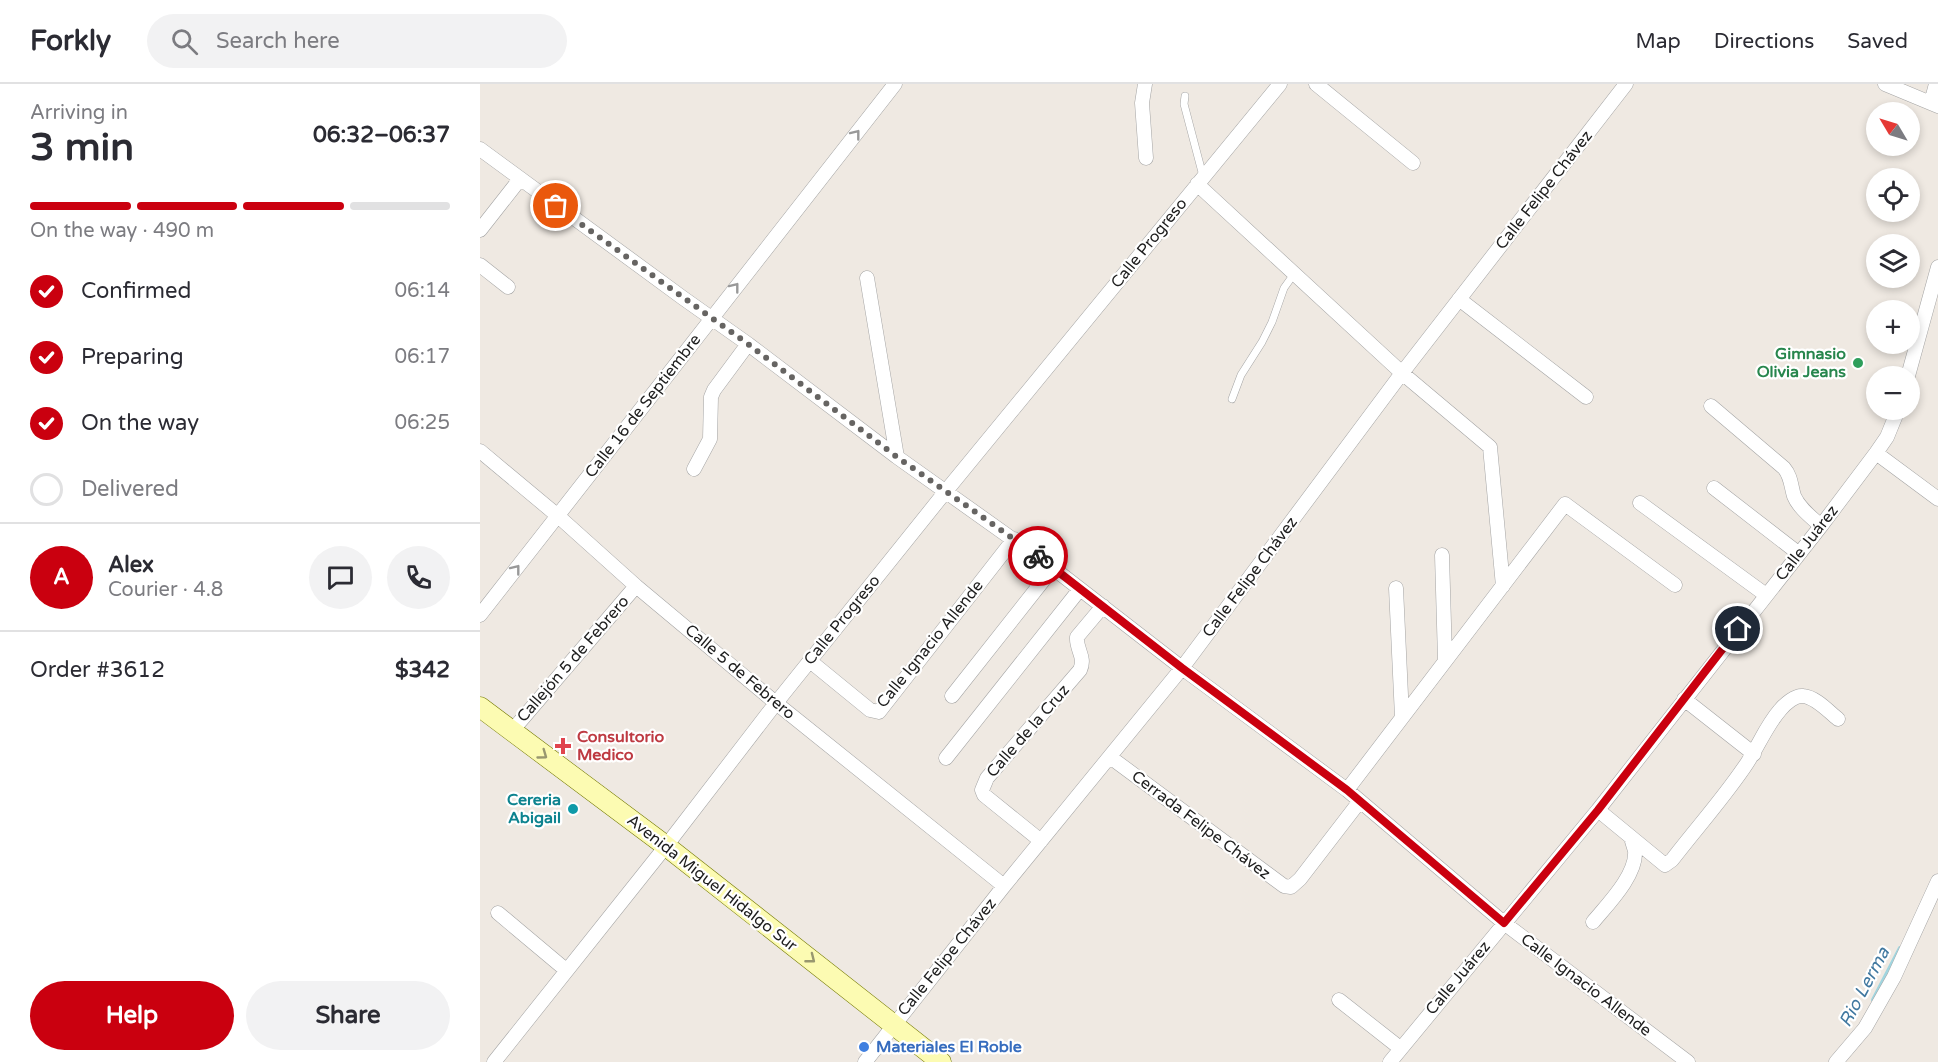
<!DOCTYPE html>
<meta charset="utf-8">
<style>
:root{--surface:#fff;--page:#f2f2f3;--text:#2b2b33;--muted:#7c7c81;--line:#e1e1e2;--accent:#ca000f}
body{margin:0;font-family:"Varela Round",sans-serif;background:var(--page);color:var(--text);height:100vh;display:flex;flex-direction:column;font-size:22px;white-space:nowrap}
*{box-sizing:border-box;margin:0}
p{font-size:20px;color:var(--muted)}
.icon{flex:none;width:33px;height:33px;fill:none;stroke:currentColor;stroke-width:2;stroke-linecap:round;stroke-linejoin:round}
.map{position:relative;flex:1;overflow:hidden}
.sheet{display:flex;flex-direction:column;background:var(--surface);width:480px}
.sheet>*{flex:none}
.needle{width:39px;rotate:308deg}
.buttons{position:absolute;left:1386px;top:18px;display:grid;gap:12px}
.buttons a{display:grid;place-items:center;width:54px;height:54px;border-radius:50%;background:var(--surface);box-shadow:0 3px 9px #0003;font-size:30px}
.pin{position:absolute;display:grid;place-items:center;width:51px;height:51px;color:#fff;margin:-26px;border:3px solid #fff;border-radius:50%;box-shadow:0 2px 6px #0007}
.courier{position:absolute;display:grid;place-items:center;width:60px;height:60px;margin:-30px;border:4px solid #ca000f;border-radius:50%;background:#fff;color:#222;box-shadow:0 2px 8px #0007}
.head em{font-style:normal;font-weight:800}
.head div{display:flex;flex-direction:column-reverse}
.head{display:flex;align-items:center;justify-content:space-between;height:102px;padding:0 30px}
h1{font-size:39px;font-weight:800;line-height:45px}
.bar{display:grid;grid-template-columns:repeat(4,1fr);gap:9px 6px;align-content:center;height:72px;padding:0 30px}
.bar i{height:8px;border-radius:4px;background:var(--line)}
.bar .on{background:var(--accent)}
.bar p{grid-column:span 4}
.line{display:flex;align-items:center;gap:15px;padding:0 30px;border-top:2px solid var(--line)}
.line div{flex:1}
.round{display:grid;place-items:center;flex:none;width:63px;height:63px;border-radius:32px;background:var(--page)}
ol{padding:0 30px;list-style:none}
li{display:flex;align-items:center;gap:18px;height:66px}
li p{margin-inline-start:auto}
li .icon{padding:6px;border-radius:50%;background:var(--accent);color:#fff;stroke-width:4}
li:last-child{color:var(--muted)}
li i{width:33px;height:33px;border:3px solid var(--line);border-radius:50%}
.cta{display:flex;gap:12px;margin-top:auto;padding:12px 30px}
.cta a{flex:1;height:69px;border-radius:36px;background:var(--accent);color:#fff;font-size:24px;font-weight:800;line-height:69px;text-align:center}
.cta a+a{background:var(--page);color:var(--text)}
header{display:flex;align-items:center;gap:36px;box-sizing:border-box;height:84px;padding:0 30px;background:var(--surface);border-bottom:2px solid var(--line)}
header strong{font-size:28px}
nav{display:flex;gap:33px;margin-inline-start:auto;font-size:21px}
.search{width:420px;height:54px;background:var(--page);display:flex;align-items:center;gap:15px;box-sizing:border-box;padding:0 21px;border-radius:33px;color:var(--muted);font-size:22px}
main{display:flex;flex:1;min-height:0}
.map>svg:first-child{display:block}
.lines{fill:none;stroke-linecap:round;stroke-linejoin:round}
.stream{stroke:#a0d5df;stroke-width:4}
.service-casing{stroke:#a4a4a4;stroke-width:8}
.minor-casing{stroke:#a4a4a4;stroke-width:15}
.secondary-casing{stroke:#737800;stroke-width:21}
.service{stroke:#fff;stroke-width:7}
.minor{stroke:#fff;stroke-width:14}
.secondary{stroke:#fcfbb2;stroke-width:20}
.oneway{stroke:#999}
.oneway2{stroke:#98976f}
.done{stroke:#666462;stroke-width:6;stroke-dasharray:0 10.8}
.route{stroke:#ca000f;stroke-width:8}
.leisure-dot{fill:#2e9e5b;stroke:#fff;stroke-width:2}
.health-dot{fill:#e0444e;stroke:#fff;stroke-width:2}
.culture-dot{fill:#0f9aa8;stroke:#fff;stroke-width:2}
.shop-dot{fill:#3f7fe0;stroke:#fff;stroke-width:2}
.labels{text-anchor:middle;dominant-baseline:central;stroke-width:4.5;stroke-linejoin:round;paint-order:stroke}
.street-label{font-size:16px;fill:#1d1d1d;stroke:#fff}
.leisure-label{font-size:16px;font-weight:bold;fill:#27864d;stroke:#fff;text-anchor:end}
.health-label{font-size:16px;font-weight:bold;fill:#be3a42;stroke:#fff;text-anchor:start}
.culture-label{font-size:16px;font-weight:bold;fill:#0d838f;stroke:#fff;text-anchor:end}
.shop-label{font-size:16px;font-weight:bold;fill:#366cbe;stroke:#fff;text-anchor:start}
.water-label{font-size:18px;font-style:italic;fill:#4078a0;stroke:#fff}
</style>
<header>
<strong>Forkly</strong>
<div class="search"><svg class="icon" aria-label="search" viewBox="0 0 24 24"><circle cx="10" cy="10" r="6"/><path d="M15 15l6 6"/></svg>Search here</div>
<nav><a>Map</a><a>Directions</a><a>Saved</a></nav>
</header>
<main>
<section class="sheet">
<div class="head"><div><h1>3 min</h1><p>Arriving in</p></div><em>06:32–06:37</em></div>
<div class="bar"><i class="on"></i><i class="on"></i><i class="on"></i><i></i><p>On the way · 490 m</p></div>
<ol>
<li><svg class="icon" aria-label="check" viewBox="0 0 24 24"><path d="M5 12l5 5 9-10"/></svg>Confirmed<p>06:14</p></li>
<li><svg class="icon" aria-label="check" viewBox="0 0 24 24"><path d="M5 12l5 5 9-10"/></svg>Preparing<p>06:17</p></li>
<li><svg class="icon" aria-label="check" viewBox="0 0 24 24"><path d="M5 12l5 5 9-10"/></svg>On the way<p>06:25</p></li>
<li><i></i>Delivered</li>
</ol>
<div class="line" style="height:108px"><b class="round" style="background:var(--accent);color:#fff">A</b><div><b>Alex</b><p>Courier · 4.8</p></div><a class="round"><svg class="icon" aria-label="chat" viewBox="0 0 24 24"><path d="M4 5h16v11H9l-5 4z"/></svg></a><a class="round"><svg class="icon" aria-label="phone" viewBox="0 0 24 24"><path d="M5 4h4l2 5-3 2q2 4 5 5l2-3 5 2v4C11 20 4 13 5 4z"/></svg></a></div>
<div class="line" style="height:78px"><div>Order #3612</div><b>$342</b></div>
<div class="cta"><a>Help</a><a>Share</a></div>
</section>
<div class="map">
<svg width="1458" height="978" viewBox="0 0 1458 978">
<rect width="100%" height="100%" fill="#efe9e2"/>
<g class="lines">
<path class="stream" d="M1393 916 1420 864"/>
<g class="service-casing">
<path id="service" d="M705 12 704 20 723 92
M752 315 761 291 782 258 792 238 804 204 814 190"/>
</g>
<g class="minor-casing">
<path id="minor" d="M665 0 662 19 666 74
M836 0 933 79
M1405 0 1458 22
M1451 19 1456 0
M0 65 203 214 268 260 417 373 573 484 702 584 867 706 1024 839 1208 978
M717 100 922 289 1010 363 1023 502
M0 146 40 95
M0 181 28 203
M387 194 417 373
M979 215 1106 313
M1428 292 1458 183
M1231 322 1304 384C1311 392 1311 402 1314 412 1319 424 1331 433 1341 442
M0 367 78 432 156 502 296 619 524 802
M1396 369 1458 415
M214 385 230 355 231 313 234 306 268 260
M1234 404 1318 469
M1160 419 1286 511
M962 471 965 575
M916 504 922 633
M0 531 415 0
M330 577 390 626 399 628 534 455
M472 612 573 484
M1204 615 1274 670
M31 648 156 502
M630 673 804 802 811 803 820 795 880 717
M466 674 600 505
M867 706 1085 420 1195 501
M1118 726 1185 781 1192 776C1215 746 1241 717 1263 685 1277 666 1285 643 1300 626 1305 620 1315 611 1323 612 1336 613 1349 628 1358 635
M561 757 504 711 502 706 507 694 600 586C606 573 596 566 597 553L623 522
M18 829 86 886
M1113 838C1127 821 1157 791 1155 767 1154 763 1152 758 1151 753
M859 916 920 964
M14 978 186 762 296 619 466 407 800 0
M385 978 524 802 702 584 922 289 1146 0
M910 978 1118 726 1341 442 1396 369 1407 353 1418 326
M1356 978 1385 944 1414 893 1458 797"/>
</g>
<g class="secondary-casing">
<path id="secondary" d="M0 623 186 762 461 978"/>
</g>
<use href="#service" class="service"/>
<use href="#minor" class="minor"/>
<use href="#secondary" class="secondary"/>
</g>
<defs><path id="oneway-chevron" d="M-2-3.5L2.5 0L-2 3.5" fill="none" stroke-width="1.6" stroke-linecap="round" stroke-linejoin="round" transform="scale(1.5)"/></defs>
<g class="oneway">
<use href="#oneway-chevron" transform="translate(376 50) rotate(-52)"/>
<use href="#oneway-chevron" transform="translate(255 203) rotate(-52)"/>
<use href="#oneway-chevron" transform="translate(36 485) rotate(-52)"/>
</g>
<g class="oneway2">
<use href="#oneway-chevron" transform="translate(63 671) rotate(36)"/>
<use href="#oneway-chevron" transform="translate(331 875) rotate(38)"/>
</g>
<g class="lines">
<path class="done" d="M76 122 268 260 417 373 558 472"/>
<path class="route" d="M558 472 702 584 867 706 1024 839 1118 726 1258 545"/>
</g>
<circle class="leisure-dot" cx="1378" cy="279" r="6"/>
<path class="health-dot" d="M80 653h6v6h6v6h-6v6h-6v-6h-6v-6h6z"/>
<circle class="culture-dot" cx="93" cy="725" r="6"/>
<circle class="shop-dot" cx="384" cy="963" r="6"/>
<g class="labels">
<g class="street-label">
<text transform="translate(1064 106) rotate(-52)">Calle Felipe Chávez</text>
<text transform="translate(669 159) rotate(-51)">Calle Progreso</text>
<text transform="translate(163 322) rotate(-52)">Calle 16 de Septiembre</text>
<text transform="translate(1327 459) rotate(-52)">Calle Juárez</text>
<text transform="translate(770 493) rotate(-53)">Calle Felipe Chávez</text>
<text transform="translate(362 536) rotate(-51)">Calle Progreso</text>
<text transform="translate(450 560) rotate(-51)">Calle Ignacio Allende</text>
<text transform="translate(93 575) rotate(-49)">Callejón 5 de Febrero</text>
<text transform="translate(260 588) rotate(40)">Calle 5 de Febrero</text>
<text transform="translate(548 647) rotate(-49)">Calle de la Cruz</text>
<text transform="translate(721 741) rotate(37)">Cerrada Felipe Chávez</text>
<text transform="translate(232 799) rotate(38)">Avenida Miguel Hidalgo Sur</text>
<text transform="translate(467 873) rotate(-51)">Calle Felipe Chávez</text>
<text transform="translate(978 894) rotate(-50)">Calle Juárez</text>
<text transform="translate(1106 901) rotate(37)">Calle Ignacio Allende</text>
</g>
<g class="leisure-label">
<text x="1366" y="270">Gimnasio<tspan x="1366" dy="18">Olivia Jeans</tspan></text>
</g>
<g class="health-label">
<text x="97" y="653">Consultorio<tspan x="97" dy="18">Medico</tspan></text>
</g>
<g class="culture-label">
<text x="81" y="716">Cereria<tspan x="81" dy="18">Abigail</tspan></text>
</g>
<g class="shop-label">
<text x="396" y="963">Materiales El Roble</text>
</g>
<g class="water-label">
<text transform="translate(1384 903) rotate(-62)">Rio Lerma</text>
</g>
</g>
</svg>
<div class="buttons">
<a><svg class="needle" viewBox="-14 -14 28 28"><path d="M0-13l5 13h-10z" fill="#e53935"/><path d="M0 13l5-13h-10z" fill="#7c7c81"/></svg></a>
<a><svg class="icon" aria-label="locate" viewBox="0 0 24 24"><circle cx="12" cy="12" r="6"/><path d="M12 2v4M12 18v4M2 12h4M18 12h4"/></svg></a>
<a><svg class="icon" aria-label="layers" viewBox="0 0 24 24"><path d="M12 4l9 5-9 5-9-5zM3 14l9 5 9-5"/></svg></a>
<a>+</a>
<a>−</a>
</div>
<div class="pin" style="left:76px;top:122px;background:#ea580c"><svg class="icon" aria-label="bag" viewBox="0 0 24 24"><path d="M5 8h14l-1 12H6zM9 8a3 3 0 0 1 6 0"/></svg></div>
<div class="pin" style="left:1258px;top:545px;background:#1f2937"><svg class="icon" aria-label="home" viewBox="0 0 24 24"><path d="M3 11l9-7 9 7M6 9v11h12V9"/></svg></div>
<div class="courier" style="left:558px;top:472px"><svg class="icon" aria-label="bike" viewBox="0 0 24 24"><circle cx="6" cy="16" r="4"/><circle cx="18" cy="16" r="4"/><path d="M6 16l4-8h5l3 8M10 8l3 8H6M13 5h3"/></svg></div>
</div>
</main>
